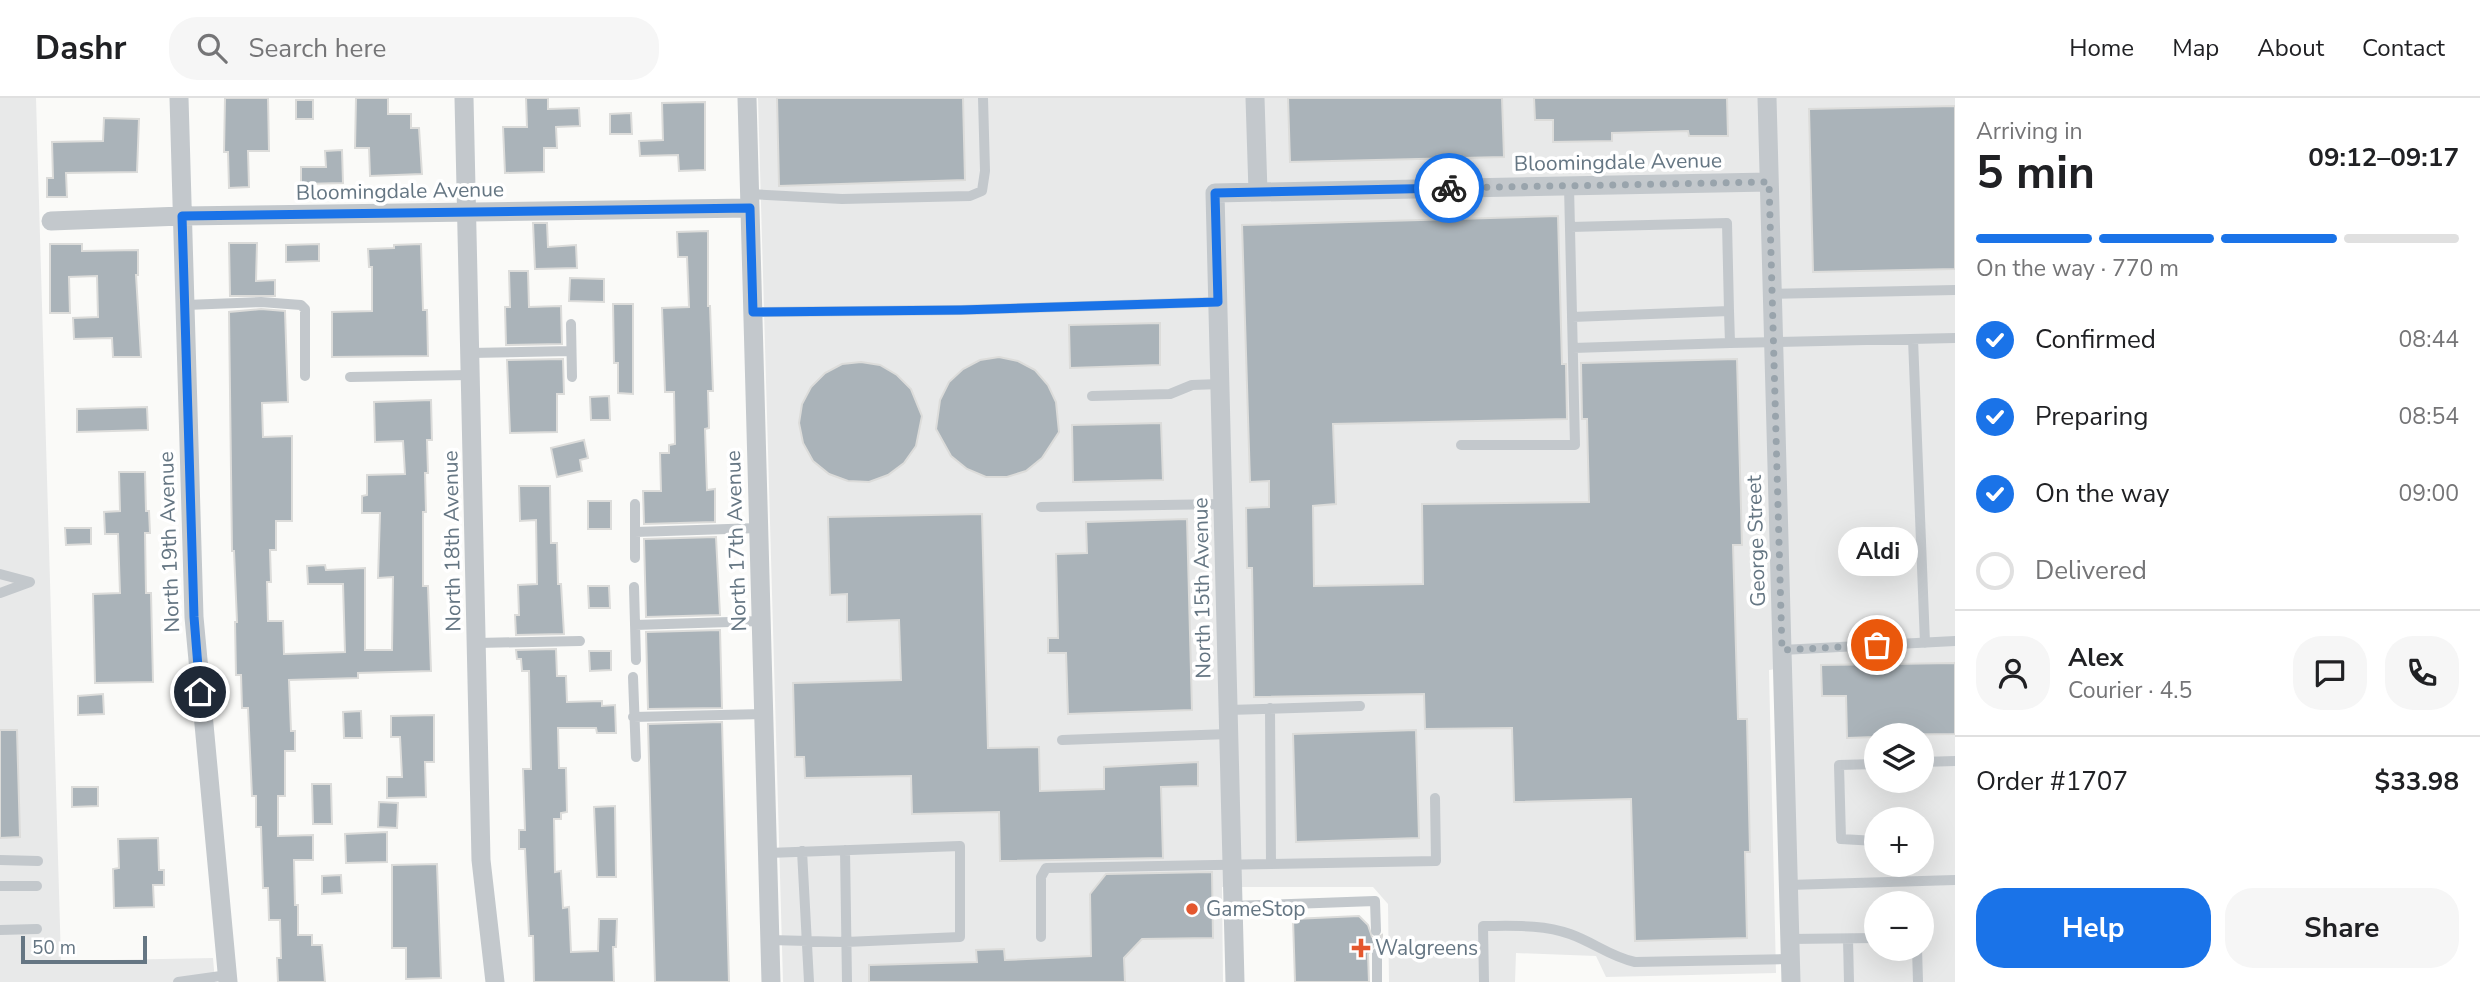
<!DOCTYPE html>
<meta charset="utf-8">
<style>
:root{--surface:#fff;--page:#f6f6f6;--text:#202124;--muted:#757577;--line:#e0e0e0;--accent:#1a73e8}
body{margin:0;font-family:"Nunito Sans",sans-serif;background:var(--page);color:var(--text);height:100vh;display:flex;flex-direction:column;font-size:26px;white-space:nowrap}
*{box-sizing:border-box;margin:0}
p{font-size:23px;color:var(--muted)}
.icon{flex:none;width:38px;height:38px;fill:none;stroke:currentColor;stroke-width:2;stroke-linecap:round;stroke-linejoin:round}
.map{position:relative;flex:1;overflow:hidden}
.side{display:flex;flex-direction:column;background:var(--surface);width:525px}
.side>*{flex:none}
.tools{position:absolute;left:1864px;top:625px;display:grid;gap:14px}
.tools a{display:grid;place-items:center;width:70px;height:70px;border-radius:50%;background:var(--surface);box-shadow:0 7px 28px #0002;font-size:35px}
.scale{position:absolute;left:21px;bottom:18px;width:126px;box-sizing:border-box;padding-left:7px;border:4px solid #657683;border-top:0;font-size:19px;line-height:24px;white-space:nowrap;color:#657683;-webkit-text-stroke:5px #fff;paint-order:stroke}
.pin{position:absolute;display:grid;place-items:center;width:60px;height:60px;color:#fff;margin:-30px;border:4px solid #fff;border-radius:50%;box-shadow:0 2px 7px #0007}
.courier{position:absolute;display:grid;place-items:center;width:70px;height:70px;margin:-35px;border:5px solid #1a73e8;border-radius:50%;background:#fff;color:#222;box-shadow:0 2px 9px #0007}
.bubble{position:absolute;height:49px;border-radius:24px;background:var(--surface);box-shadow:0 7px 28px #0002;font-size:23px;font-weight:700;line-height:49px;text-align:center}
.headline em{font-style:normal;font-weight:700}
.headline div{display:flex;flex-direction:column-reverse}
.headline{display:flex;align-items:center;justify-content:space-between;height:119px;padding:0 21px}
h1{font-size:46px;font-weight:700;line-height:52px}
.bar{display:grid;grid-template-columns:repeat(4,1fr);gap:10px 7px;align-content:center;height:84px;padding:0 21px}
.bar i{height:9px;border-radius:5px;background:var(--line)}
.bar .current{background:var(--accent)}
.bar p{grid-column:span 4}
.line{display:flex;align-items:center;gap:18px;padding:0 21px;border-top:2px solid var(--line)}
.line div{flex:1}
.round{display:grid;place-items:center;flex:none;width:74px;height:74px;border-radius:28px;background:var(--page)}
ol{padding:0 21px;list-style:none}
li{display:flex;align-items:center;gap:21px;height:77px}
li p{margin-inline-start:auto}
li .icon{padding:7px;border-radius:50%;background:var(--accent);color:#fff;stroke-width:4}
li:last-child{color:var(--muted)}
li i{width:38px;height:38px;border:4px solid var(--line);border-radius:50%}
.button{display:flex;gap:14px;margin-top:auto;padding:14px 21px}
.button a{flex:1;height:80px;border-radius:28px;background:var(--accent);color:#fff;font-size:28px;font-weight:700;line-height:80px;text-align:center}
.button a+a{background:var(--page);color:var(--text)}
header{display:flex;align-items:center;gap:42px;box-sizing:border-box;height:98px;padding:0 35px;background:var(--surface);border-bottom:2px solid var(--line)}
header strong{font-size:33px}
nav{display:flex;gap:38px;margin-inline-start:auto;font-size:24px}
.search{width:490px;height:63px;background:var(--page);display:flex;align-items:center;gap:18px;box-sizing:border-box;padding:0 24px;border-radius:28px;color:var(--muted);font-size:26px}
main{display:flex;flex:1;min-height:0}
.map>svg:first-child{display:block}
.built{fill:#e8e9e9;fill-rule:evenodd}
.building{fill:#aab3b9;stroke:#dcdcda;stroke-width:2}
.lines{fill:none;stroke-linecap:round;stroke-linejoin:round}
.lane{stroke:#c3c8cc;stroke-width:10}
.street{stroke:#c3c8cc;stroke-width:19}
.done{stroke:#99a4ac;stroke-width:7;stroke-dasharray:0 12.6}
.route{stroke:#1a73e8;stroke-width:9}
.poi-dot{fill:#e4572e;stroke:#fff;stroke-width:2.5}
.labels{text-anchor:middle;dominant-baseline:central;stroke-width:7;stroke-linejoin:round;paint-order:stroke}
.street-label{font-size:21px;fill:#657683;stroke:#fff}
.poi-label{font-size:21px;fill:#657683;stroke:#fff;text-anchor:start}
</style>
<header>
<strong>Dashr</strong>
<div class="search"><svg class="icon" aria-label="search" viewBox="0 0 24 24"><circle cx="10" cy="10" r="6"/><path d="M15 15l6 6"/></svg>Search here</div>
<nav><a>Home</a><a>Map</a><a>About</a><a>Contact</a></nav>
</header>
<main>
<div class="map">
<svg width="1955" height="884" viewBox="0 0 1955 884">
<rect width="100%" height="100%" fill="#fafaf8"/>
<path class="built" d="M0 0H36L61 863 213 860 215 884H0Z
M758 0H1955V884H1795L1783 570 1769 572 1776 875 1606 879 1596 858 1516 855 1515 884H1389L1388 806 1373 789H1222L1223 884H783ZM1876 637H1922V682H1876ZM1876 721H1922V766H1876ZM1876 805H1922V850H1876Z"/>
<path class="building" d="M225 0H268L269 53H248L249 89 229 90 228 54H224Z
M356 0H388V16H411V30H419L422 76 370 78 369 50H355Z
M526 0H548V11L579 10 580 28 556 29 557 50H544V74L505 75 503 29H527Z
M777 0H963L965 82 779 88Z
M1288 0H1502L1504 59 1290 64Z
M1534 0H1727L1728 38H1689L1688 33 1612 35V43L1553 44V22H1535Z
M296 2H313V21H296Z
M705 4V72L679 73 678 57 640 58 639 43 663 42 662 5Z
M1955 8V171L1813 174 1809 11Z
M631 15 632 36H610V16Z
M104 20 139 21 137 74 66 75 67 99H47V80H53L52 44 103 43Z
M342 52 343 85 301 86V69H326L325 53Z
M1558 118 1562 266H1566L1567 321 1333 326 1336 406 1313 408 1314 488 1423 486 1422 406 1589 404 1587 321H1582L1581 265 1737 261 1742 447H1733L1738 621H1747L1750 754H1745L1747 840 1635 843 1631 701 1514 704 1512 630 1425 631 1424 596 1254 599 1252 470H1247L1246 410 1269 409V383L1250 384 1242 127Z
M533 125H547L548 149 576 147 577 170 535 171Z
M708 133V208H710L713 293H708L709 330 705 331 707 392 715 391V424L644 426 643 393H661L660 355H669V347L675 346 674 294H665L662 210 689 209 687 159H678L677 134Z
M229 145H257L256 183 275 182V198H230Z
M50 146H82V153L138 152V177H136L141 259H113L112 240 74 241 73 220 98 219 97 178 69 179 70 215H50Z
M319 146V163L286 164V147Z
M421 146 423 212H427L428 258 332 259V214L372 213V169H369L368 151 394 150V147Z
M509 173H528L529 209 561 208 562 246 506 247 505 209H510Z
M570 180 604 181V204L569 203Z
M613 206H633V296L618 295V265H614Z
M261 211 285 213 288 304 262 305 263 339 292 338V423H276V452H270L271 484H267L268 523H283L284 556 345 554 343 486H308L307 468 325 467 326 472 365 470V552H392L393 479 378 480 380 415H362V398L367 397V377L405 376 403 343 375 344 374 304 431 302 432 342H427L428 375H425L426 414H423V488H428L431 573 358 575V580L289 582 291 633H295V653H285V698H278V738L313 737V762H294L295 807H298V837H312V847H322L325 884H278L277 860H281L280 822H269L268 790H263L261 729H256V698H252L248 610H242L241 577H236L235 524H237L234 453H232L229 214Z
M1160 225V267L1070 270 1069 227Z
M999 259 1018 263 1035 272 1048 287 1056 304 1059 334 1042 360 1026 373 1007 379H986L967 371 951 358 936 331 940 302 949 284 963 271 980 262Z
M563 261 564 296H557V334L510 335 507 262Z
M861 264 880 267 897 277 911 291 922 318 916 348 904 365 888 377 869 384 848 383 829 376 813 363 803 345 799 325 802 306 811 289 825 275 842 266Z
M609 298 610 322H591L590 299Z
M147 309 148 332 77 334V311Z
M1161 325 1163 382 1073 384 1072 327Z
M584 342 588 360 580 362 582 373 557 379 551 350Z
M119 374H145L146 413H149L150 435H145L146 495H151L153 584 95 585 93 496 120 495 118 436H105L104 414 120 413Z
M519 388H550L551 445H557L558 486H561L564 536 516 537 515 517H519L518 487 537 486 536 422 520 423Z
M588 403H611V431H588Z
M982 416 988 650 1039 649 1040 693 1104 691V669L1198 664V688L1161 689 1163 760 1000 763 999 714 912 716 911 678 805 680 804 659H795L793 585 901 582 899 522 847 524V496L830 497 828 419Z
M1187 421 1192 612 1068 616 1066 555H1048V540H1058L1056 456 1087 455 1086 424Z
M65 430H91V446L66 447Z
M716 439 720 517 646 519 644 441Z
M588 488H609L610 510H589Z
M720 532 722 610 648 611 646 534Z
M556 551 557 578H566L567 604 602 603V608L615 607 616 635H597L596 630H558L559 670H566L567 714 561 715V721H554L555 774 561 773 563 810 569 809 571 854 598 853 599 821H617L616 849H613L614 884H534L533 838H529L525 751H519V732H525L523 671H531L529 573H522L521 561H517L516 552Z
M589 553H611V572L590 573Z
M1955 565V636L1876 637V639L1847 640 1846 598H1822L1821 567Z
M103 596 104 616 78 617V598Z
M361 613 362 640H344L343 614Z
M434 617V664H425L426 699 387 700V679H402L400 639H391V618Z
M722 624 729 884H655L648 626Z
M0 632H17L20 739 0 740Z
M1416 632 1419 740 1296 744 1293 636Z
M312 686H331L332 726H313Z
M72 689H98V708L72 709Z
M379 704 398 705 397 730 378 729Z
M615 708 616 779H597L594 709Z
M387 734V764L346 765 345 736Z
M158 740 159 772H164V787H153L154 809 114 810 113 771 119 770 118 741Z
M437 766 441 880 406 881V850H392V767Z
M1212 774 1213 840 1142 841 1124 860 1125 884H869V867L977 864 976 852 1004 851 1005 862 1091 858 1090 796 1106 776Z
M341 777 342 795 322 796V778Z
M1359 818 1368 827 1372 839 1377 840 1382 837V850L1374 848 1368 856 1369 884H1295L1293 821Z"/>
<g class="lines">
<path class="lane" d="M750 96 842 101 970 98 982 93 985 73 983 0
M1570 129 1727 125 1729 213 1572 219
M1772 196 1955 192
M186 207 261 204 301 207 305 211V278
M1729 213 1730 245 1955 240
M753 214 961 212 1218 204
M571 226 572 279
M1913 241 1925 545
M1573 250 1730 245
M470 255 571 253
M350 279 470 277
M1092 298 1170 296 1192 287 1220 286
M1461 347H1575L1569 88
M635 406V460
M1041 409 1223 406
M635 434 759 430
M0 476 30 484
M634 489 636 562
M0 495 30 484
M635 527 761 523
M477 545 580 543
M1782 552 1955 543
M633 579 636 659
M1228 612 1360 608
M633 619 764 616
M1062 642 1229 636
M1922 664 1955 663
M1876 666 1839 667 1841 741 1876 743
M845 752 847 884
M802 753 809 884
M768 755 960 748V839L846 844 770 842
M0 762 38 763
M1271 766 1436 763 1435 700
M1788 787 1955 782
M0 788H37
M1233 808 1375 803 1376 833
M0 832 37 831
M1041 839V779L1046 770 1271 766 1270 610
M1790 841 1876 840
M1848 841 1849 884
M1917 850 1918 884
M1377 855V884
M178 884 228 877
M1484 884 1483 828C1512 828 1543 826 1570 836 1593 844 1611 859 1635 864L1790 861"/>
<path class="street" d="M179 0 194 519 228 884
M464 0 481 762 495 884
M747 0 771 884
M1255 0 1258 94
M1767 0 1791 884
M51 123 182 118 750 110
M1235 884 1215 95 1769 84"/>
</g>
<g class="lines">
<path class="done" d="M1449 90 1769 84 1782 552 1877 547"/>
<path class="route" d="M200 594 194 519 182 118 750 110 753 214 961 212 1218 204 1215 95 1449 90"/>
</g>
<g class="poi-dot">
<circle cx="1192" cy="811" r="7"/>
<path d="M1357.5 839.5h7v7h7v7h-7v7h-7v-7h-7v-7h7z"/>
</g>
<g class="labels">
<g class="street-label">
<text transform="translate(1618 64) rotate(-1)">Bloomingdale Avenue</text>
<text transform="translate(400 93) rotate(-1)">Bloomingdale Avenue</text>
<text transform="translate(452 443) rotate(-91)">North 18th Avenue</text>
<text transform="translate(736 443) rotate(-92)">North 17th Avenue</text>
<text transform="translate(1756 443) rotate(-92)">George Street</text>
<text transform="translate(169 444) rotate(-92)">North 19th Avenue</text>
<text transform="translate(1202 490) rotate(-91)">North 15th Avenue</text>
</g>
<g class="poi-label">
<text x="1206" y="811">GameStop</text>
<text x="1375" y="850">Walgreens</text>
</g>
</g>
</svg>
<div class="tools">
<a><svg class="icon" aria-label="layers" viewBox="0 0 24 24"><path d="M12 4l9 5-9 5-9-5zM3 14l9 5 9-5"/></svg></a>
<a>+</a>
<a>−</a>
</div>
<div class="scale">50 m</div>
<div class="pin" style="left:1877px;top:547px;background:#ea580c"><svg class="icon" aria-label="bag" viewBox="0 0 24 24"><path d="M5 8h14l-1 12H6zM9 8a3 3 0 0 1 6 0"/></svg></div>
<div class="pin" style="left:200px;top:594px;background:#1f2937"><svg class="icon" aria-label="home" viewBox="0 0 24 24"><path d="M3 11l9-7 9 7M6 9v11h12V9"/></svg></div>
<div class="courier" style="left:1449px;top:90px"><svg class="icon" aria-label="bike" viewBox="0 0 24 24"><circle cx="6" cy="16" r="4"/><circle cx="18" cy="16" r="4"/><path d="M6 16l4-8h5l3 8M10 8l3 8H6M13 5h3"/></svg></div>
<div class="bubble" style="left:1838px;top:429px;width:80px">Aldi</div>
</div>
<section class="side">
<div class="headline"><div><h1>5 min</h1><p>Arriving in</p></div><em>09:12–09:17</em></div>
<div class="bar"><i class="current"></i><i class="current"></i><i class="current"></i><i></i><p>On the way · 770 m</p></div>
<ol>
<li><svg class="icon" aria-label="check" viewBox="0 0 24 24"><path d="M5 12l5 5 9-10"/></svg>Confirmed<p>08:44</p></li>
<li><svg class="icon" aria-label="check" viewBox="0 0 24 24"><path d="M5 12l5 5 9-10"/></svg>Preparing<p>08:54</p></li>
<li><svg class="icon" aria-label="check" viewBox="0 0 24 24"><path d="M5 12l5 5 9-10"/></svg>On the way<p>09:00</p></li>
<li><i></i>Delivered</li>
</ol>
<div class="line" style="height:126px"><a class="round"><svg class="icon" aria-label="person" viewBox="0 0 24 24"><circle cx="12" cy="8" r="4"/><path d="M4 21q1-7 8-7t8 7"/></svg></a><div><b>Alex</b><p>Courier · 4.5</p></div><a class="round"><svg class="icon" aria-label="chat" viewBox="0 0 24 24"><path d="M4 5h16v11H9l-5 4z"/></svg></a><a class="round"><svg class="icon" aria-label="phone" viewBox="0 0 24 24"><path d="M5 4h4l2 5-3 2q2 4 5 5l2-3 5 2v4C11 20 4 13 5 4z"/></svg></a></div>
<div class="line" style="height:91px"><div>Order #1707</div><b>$33.98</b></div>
<div class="button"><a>Help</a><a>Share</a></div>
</section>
</main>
